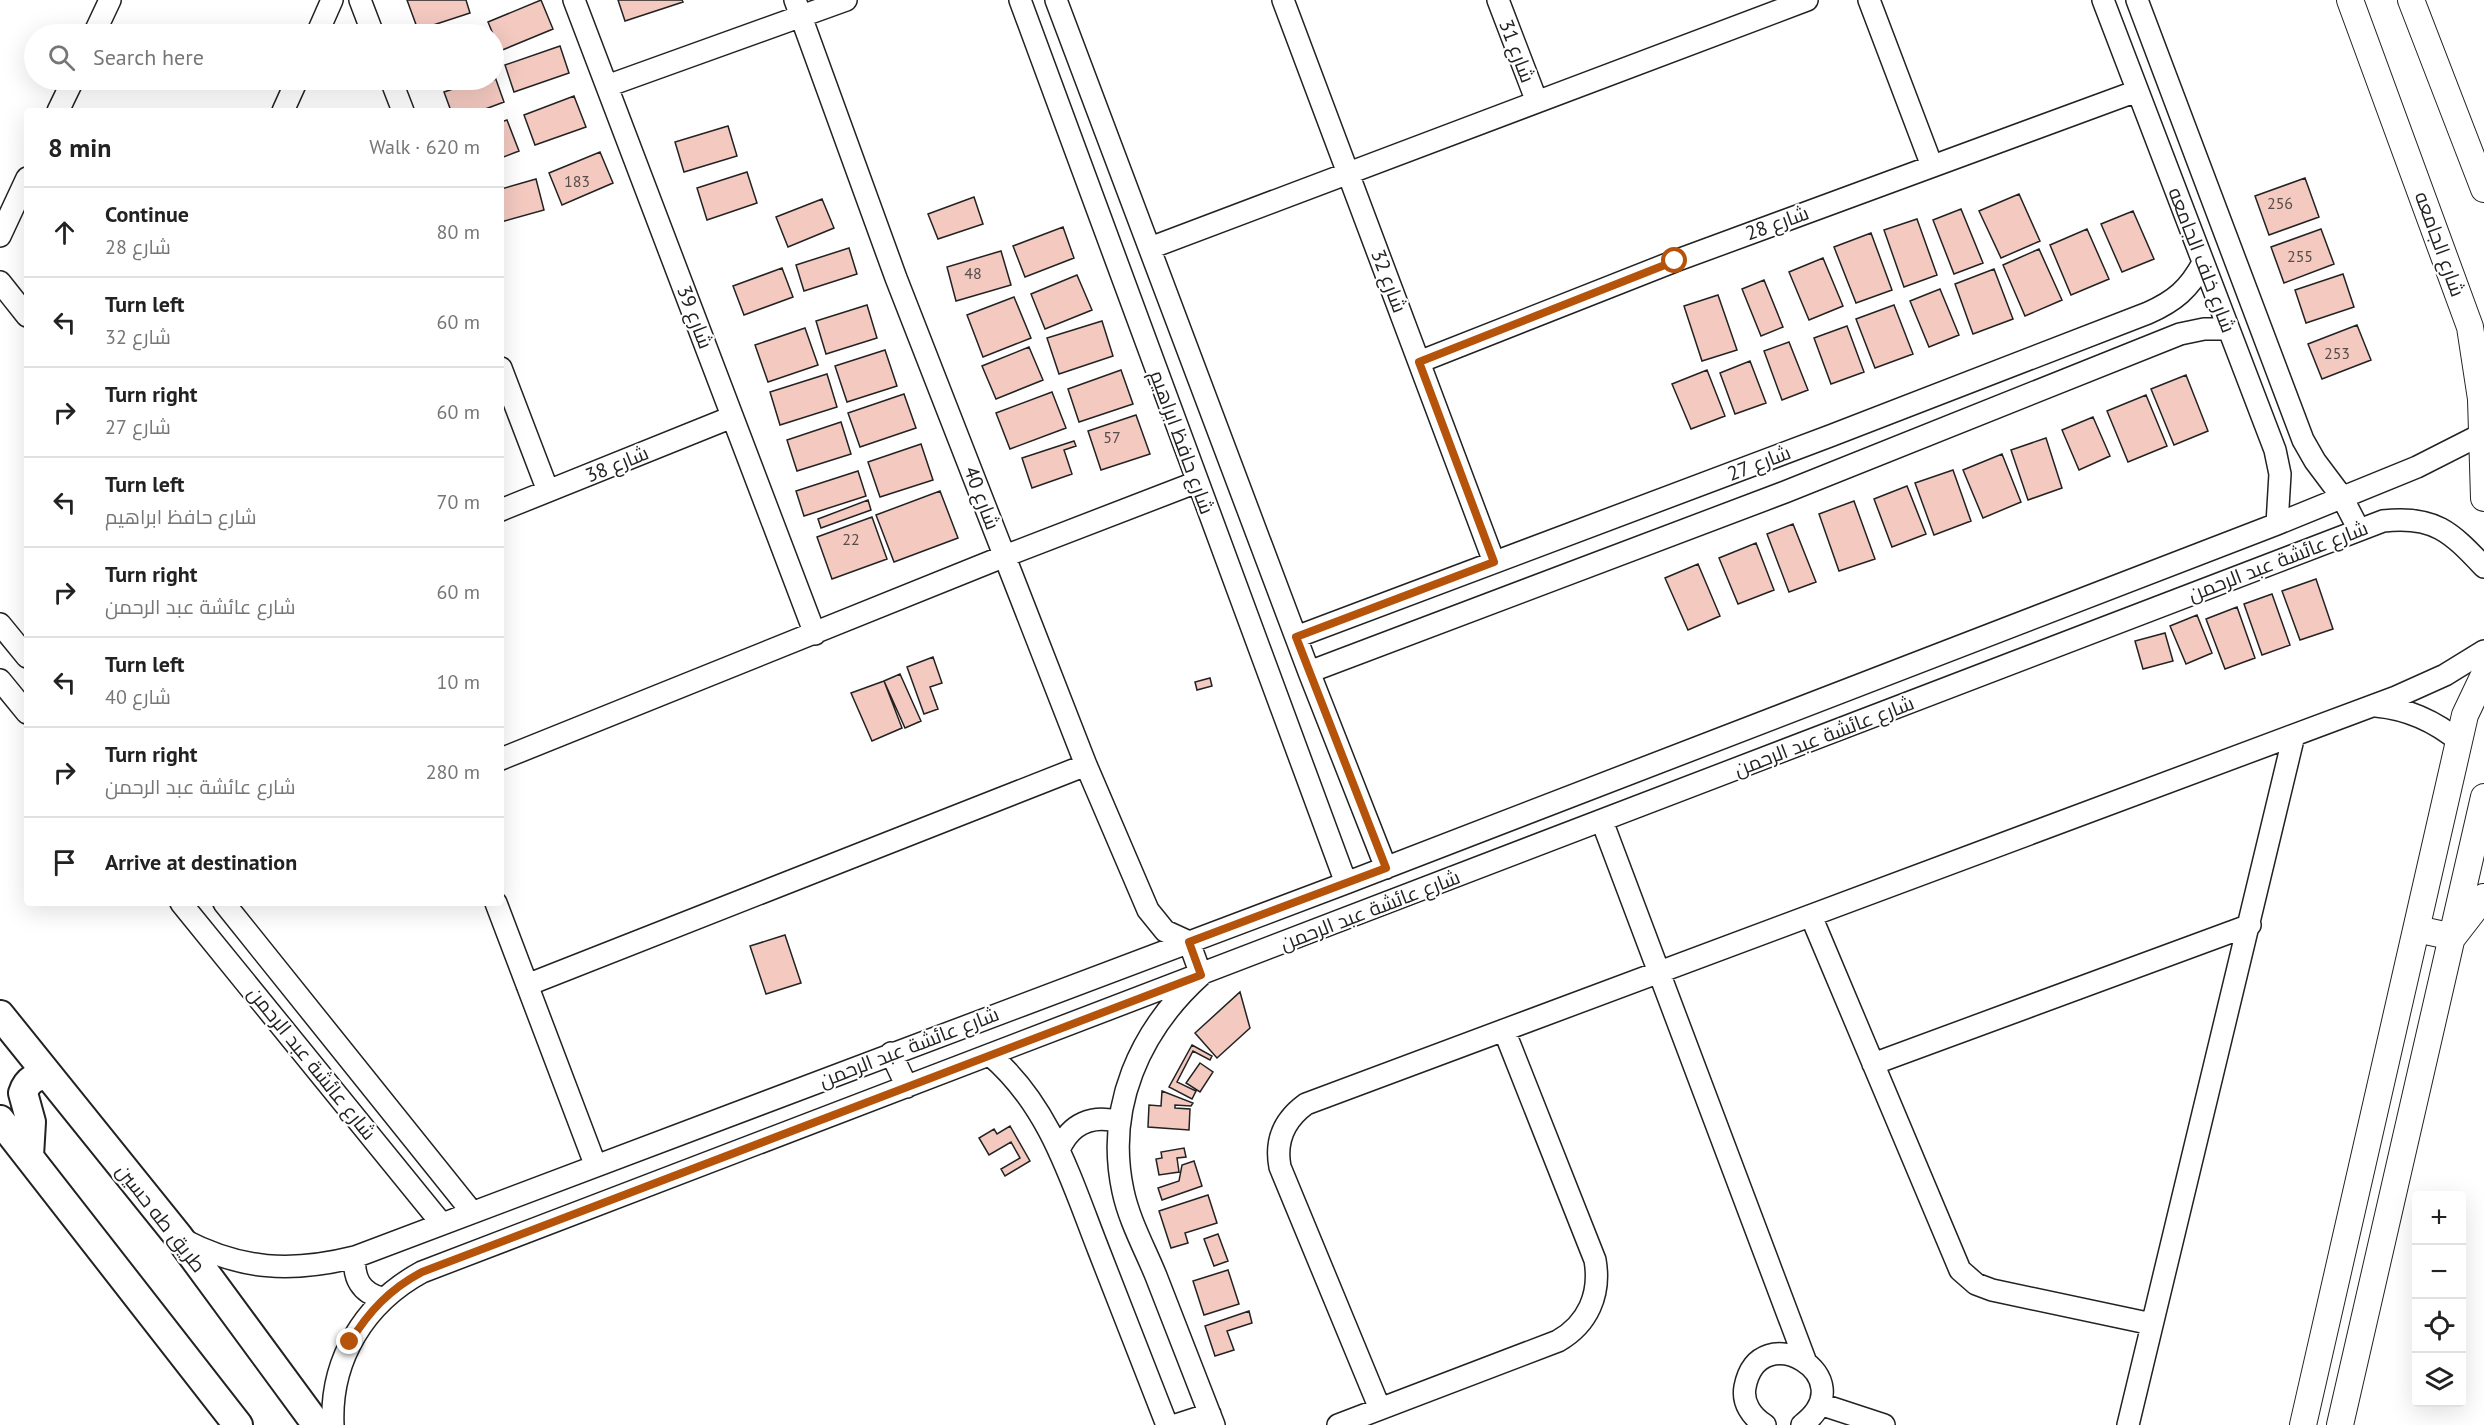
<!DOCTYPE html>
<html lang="en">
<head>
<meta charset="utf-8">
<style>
  :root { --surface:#fff; --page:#f2f2f2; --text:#222; --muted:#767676; --line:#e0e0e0 }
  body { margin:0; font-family:"PT Sans",Cairo,sans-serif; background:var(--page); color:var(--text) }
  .controls { position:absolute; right:18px; bottom:18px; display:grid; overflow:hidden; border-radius:6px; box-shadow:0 6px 24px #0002 }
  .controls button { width:54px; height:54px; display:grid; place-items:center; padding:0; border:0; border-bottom:2px solid var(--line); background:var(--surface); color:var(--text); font:30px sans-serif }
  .stop { position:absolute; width:18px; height:18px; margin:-14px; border:4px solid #b45309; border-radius:50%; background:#fff }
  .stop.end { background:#b45309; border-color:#fff; box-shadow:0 2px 6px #0008 }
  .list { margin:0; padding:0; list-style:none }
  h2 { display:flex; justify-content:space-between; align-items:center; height:78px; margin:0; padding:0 24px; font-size:26px }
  h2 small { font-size:20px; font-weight:400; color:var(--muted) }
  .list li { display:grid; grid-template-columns:39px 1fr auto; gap:18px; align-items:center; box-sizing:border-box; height:90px; padding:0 24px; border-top:2px solid var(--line) }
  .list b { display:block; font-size:22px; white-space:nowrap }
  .list p { margin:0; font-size:20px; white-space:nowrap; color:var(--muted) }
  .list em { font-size:20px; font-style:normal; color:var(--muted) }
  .icon { flex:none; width:33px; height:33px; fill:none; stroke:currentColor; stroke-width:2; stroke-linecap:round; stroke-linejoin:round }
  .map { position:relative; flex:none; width:2484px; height:1425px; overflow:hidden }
  .search { position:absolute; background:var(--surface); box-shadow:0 6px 24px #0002; left:24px; top:24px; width:480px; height:66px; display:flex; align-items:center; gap:15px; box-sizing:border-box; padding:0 21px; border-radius:33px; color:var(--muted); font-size:22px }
  .panel { position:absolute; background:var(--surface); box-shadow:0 6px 24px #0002; left:24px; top:108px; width:480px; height:798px; border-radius:6px }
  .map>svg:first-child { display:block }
</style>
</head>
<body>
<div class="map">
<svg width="2484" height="1425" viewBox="0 0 2484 1425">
  <rect width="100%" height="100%" fill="#fff"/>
  <path fill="#f3c9c0" stroke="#222" stroke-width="1.5" d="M407,0h59l4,13 -52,17z
    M541,0l12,29 -53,22 -12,-29z
    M618,0h64l1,2 -58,19z
    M473,27l4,7h-21z
    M560,46l9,27 -55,19 -9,-27z
    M494,74l10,28 -24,9h-29l-7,-19 36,-12h14z
    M574,96l12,31 -51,18 -11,-30z
    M507,120l12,31 -18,7v-36z
    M728,126l9,30 -53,16 -9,-30z
    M600,152l13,31 -51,22 -13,-32z
    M747,172l10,31 -50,17 -10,-32z
    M2305,178l14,39 -50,18 -14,-39z
    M536,179l8,31 -43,12v-33z
    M2019,194l21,47 -39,17 -22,-47z
    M974,197l9,27 -45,15 -10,-25z
    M822,199l12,29 -46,19 -12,-30z
    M1961,209l22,54 -29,11 -21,-54z
    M2133,211l21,48 -32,13 -21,-48z
    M1917,219l20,56 -33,12 -20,-57z
    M1063,227l11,31 -49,19 -12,-31z
    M2087,229l22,50 -38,16 -21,-50z
    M2321,229l13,35 -50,19 -13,-36z
    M1871,233l21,57 -36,13 -22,-56z
    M849,248l8,26 -53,17 -8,-26z
    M2039,249l23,51 -37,16 -22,-51z
    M1001,251l10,34 -55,16 -9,-34z
    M1823,258l20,48 -34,14 -20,-48z
    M782,268l11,29 -49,18 -11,-29z
    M1994,269l19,50 -40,15 -18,-50z
    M2343,274l11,33 -48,16 -11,-33z
    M1077,275l15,35 -47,19 -14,-35z
    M1764,280l19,47 -22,9 -19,-47z
    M1940,289l19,46 -30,12 -19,-46z
    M1718,295l19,55 -35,11 -18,-55z
    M1014,297l17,41 -48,19 -16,-42z
    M867,305l10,33 -51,16 -10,-33z
    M1894,305l19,49 -38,14 -19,-49z
    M1102,321l11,35 -54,18 -12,-36z
    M2357,325l14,35 -49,19 -14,-35z
    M1847,326l17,46 -33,12 -17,-46z
    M805,328l13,37 -50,17 -13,-37z
    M1789,342l19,48 -26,10 -18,-49z
    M1029,347l14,33 -47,19 -14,-33z
    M885,350l12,36 -50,16 -12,-36z
    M1750,361l16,42 -31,11 -15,-41z
    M1121,370l12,34 -54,18 -11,-33z
    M1707,370l18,46 -34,13 -19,-45z
    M827,374l10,33 -57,18 -10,-33z
    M2186,375l22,56 -34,14 -23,-56z
    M1052,392l14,36 -56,21 -14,-36z
    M904,394l12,34 -56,19 -12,-34z
    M2146,395l21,51 -39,16 -21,-51z
    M1136,415l14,39 -49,16 -13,-39z
    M2093,417l17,39 -31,14 -17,-40z
    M841,422l10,32 -54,17 -10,-31z
    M2046,438l16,50 -34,12 -17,-50z
    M1074,441l2,5 -12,4 8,24 -40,14 -10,-30z
    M921,444l12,36 -53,17 -12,-35z
    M2002,454l19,48 -38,16 -20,-48z
    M1953,470l18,51 -37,14 -19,-52z
    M858,471l8,25 -62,20 -8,-25z
    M1907,486l19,48 -34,13 -18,-48z
    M940,491l18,47 -64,24 -18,-47z
    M868,500l3,10 -50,18 -3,-9z
    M1854,501l21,58 -36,12 -20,-57z
    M872,517l15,42 -55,20 -15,-42z
    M1793,524l23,58 -27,10 -22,-58z
    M1756,543l18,47 -36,14 -19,-46z
    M1698,564l22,52 -32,14 -23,-52z
    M2316,579l17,50 -33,11 -18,-49z
    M2272,594l18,51 -28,10 -18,-51z
    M2237,607l18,51 -30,11 -19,-50z
    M2197,615l15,38 -26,11 -16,-38z
    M2165,633l8,28 -30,8 -8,-28z
    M933,657l9,26 -12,4 8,22 -14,5 -17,-47z
    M900,674l21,47 -16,7 -21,-47z
    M1210,678l2,8 -15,4 -2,-8z
    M884,681l18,47 -30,13 -21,-48z
    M785,935l16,48 -35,11 -16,-48z
    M1240,992l10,36 -33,30 -22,-25z
    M1192,1045l20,11 -2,4 -17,-9 -16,31 19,9 -4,8 -23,-12z
    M1200,1063l13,9 -13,20 -14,-9z
    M1162,1091l31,12 -2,3 -16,-1v3l15,1 -1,21 -41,-3 1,-22 12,1z
    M1010,1126l20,35 -25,15 -4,-7 19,-11 -9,-16 -22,13 -10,-17 15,-9 3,5z
    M1184,1148l2,9 -9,1 2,14 -20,3 -3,-16 6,-1 -1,-6z
    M1194,1161l8,25 -40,14 -4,-12 21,-7 3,-16z
    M1208,1195l9,28 -32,10 3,10 -17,5 -12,-37z
    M1218,1234l10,27 -14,5 -10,-27z
    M1228,1270l11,34 -35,11 -11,-34z
    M1249,1311l3,12 -25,8 7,19 -19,6 -10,-30z"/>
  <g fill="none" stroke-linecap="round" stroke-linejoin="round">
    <g stroke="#222" stroke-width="24">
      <path id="minor" d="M360,0l13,34
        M574,0l241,634
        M795,0l101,278 190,487 62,145 17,21 24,11 12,33c-61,55 -96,132 -78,216 6,29 22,58 33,85 19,50 39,99 58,149
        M1020,0l326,883
        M1056,0l253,672 77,196
        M1283,0l211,562
        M1498,0l39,102
        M1869,0l63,166
        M2103,0l172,450 5,24 -3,50
        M2137,0l166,440 12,21 27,36 17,33
        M94,34l16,-34
        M317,34l15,-34
        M391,80l12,31
        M607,86l239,-86
        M58,111l15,-31
        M283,111l14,-31
        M0,236l27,-58
        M1150,248l657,-248
        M0,282l27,34
        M1419,362l256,-101 462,-170
        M501,368l47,123
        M501,510l231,-93
        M0,624l27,33
        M1296,637l534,-201 318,-123c27,-12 41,-24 55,-50
        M1309,672l476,-180 395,-158 24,-5h24
        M0,680l27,33
        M2376,706c33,3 59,15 84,36
        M501,759l504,-203 192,-74
        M1602,821l203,539
        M181,903l261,321
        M224,903l248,309
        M496,903l99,261
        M1811,916l149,354 16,14 16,6 160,34
        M527,985l559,-220
        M891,1053l16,34
        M990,1055c60,51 81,125 109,196 23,58 45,116 68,174
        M1873,1064l377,-139
        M1059,1150c11,-26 33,-36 61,-28
        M182,1239c59,31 109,34 173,18l991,-374 931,-359 140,-57 67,-34
        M355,1257c-2,21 6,36 27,41
        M1820,1404l64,21
        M1380,1409l-100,-242c-5,-26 4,-47 26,-63l1090,-407 49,-22 39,-24
        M333,1425c-3,-66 32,-122 89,-153l1961,-751c51,-6 68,11 101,46
        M1176,1425l34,-11
        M1338,1425l220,-84c30,-17 43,-47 37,-81l-91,-230
        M1765,1425c-13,-8 -23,-22 -20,-38 14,-73 121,-10 57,38
        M2128,1425l166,-690"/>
    </g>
    <g stroke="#222" stroke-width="28">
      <path id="tertiary" d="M2350,0l120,327 11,72 3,99
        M2411,0l73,189
        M2417,929l36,8 31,-40
        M2303,1425l162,-710 19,-40
        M2340,1425l144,-628"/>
    </g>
    <g stroke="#222" stroke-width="32">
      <path id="secondary" d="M0,1015l178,221 139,189
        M0,1120l238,305
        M29,1156l2,-34 -8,-29c4,-13 13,-18 26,-17"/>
    </g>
    <use href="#minor" stroke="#fff" stroke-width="21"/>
    <use href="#tertiary" stroke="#fff" stroke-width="26"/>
    <use href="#secondary" stroke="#fff" stroke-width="28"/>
  </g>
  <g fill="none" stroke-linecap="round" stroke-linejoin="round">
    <path stroke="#b45309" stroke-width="8" d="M350,1342c19,-31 40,-53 72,-70l779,-297 -12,-33 197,-74 -90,-231 198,-75 -75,-200 256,-101"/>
  </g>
  <g text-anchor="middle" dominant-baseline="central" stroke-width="4.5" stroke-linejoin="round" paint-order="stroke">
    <g font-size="16" fill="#564c4a">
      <text x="577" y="181">183</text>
      <text x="2280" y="203">256</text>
      <text x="2300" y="256">255</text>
      <text x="973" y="273">48</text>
      <text x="2337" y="353">253</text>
      <text x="1112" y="437">57</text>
      <text x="851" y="539">22</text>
    </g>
    <g font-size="20" fill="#222" stroke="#fff">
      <text transform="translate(1517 51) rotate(69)">شارع 31</text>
      <text transform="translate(1777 223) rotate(-20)">شارع 28</text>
      <text transform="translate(2440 244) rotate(70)">شارع الجامعه</text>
      <text transform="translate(2202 260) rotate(69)">شارع خلف الجامعه</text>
      <text transform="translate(1389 281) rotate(69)">شارع 32</text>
      <text transform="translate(695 317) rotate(69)">شارع 39</text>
      <text transform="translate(1182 442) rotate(70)">شارع حافظ ابراهيم</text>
      <text transform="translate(1759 463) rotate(-21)">شارع 27</text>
      <text transform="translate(617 464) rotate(-22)">شارع 38</text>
      <text transform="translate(982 498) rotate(69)">شارع 40</text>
      <text transform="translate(2278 561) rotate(-21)">شارع عائشة عبد الرحمن</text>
      <text transform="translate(1824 736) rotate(-21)">شارع عائشة عبد الرحمن</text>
      <text transform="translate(1370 910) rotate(-21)">شارع عائشة عبد الرحمن</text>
      <text transform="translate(909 1047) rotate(-21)">شارع عائشة عبد الرحمن</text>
      <text transform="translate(312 1063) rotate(51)">شارع عائشة عبد الرحمن</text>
      <text transform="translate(161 1218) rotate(52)">طريق طه حسين</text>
    </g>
  </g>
</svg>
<div class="controls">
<button>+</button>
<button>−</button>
<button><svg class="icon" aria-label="locate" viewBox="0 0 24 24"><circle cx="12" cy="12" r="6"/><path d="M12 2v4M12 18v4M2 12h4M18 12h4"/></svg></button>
<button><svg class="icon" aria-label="layers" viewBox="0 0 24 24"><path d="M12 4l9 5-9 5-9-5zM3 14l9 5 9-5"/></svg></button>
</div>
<div class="stop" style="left:1675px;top:261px"></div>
<div class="stop end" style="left:350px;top:1342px"></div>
<div class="search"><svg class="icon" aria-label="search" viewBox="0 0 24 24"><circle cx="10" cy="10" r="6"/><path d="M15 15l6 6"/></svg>Search here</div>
<section class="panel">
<h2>8 min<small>Walk · 620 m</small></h2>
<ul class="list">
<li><svg class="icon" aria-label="ahead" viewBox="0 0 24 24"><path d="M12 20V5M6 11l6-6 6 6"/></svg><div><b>Continue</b><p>شارع 28</p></div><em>80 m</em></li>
<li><svg class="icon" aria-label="left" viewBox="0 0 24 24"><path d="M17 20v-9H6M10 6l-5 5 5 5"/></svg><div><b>Turn left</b><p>شارع 32</p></div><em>60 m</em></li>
<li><svg class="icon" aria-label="right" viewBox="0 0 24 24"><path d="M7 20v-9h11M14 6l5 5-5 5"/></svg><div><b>Turn right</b><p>شارع 27</p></div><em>60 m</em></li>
<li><svg class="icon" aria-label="left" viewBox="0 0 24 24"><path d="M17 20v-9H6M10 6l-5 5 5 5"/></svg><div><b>Turn left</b><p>شارع حافظ ابراهيم</p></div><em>70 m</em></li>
<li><svg class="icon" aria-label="right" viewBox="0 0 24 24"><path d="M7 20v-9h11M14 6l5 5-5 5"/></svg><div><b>Turn right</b><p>شارع عائشة عبد الرحمن</p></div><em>60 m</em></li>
<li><svg class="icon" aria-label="left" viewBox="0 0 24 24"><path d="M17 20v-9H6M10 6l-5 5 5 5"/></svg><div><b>Turn left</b><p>شارع 40</p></div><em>10 m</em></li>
<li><svg class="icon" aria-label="right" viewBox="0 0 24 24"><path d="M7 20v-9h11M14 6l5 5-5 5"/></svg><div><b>Turn right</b><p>شارع عائشة عبد الرحمن</p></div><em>280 m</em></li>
<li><svg class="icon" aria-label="arrive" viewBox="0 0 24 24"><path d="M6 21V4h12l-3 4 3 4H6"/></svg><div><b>Arrive at destination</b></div></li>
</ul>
</section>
</div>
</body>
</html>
